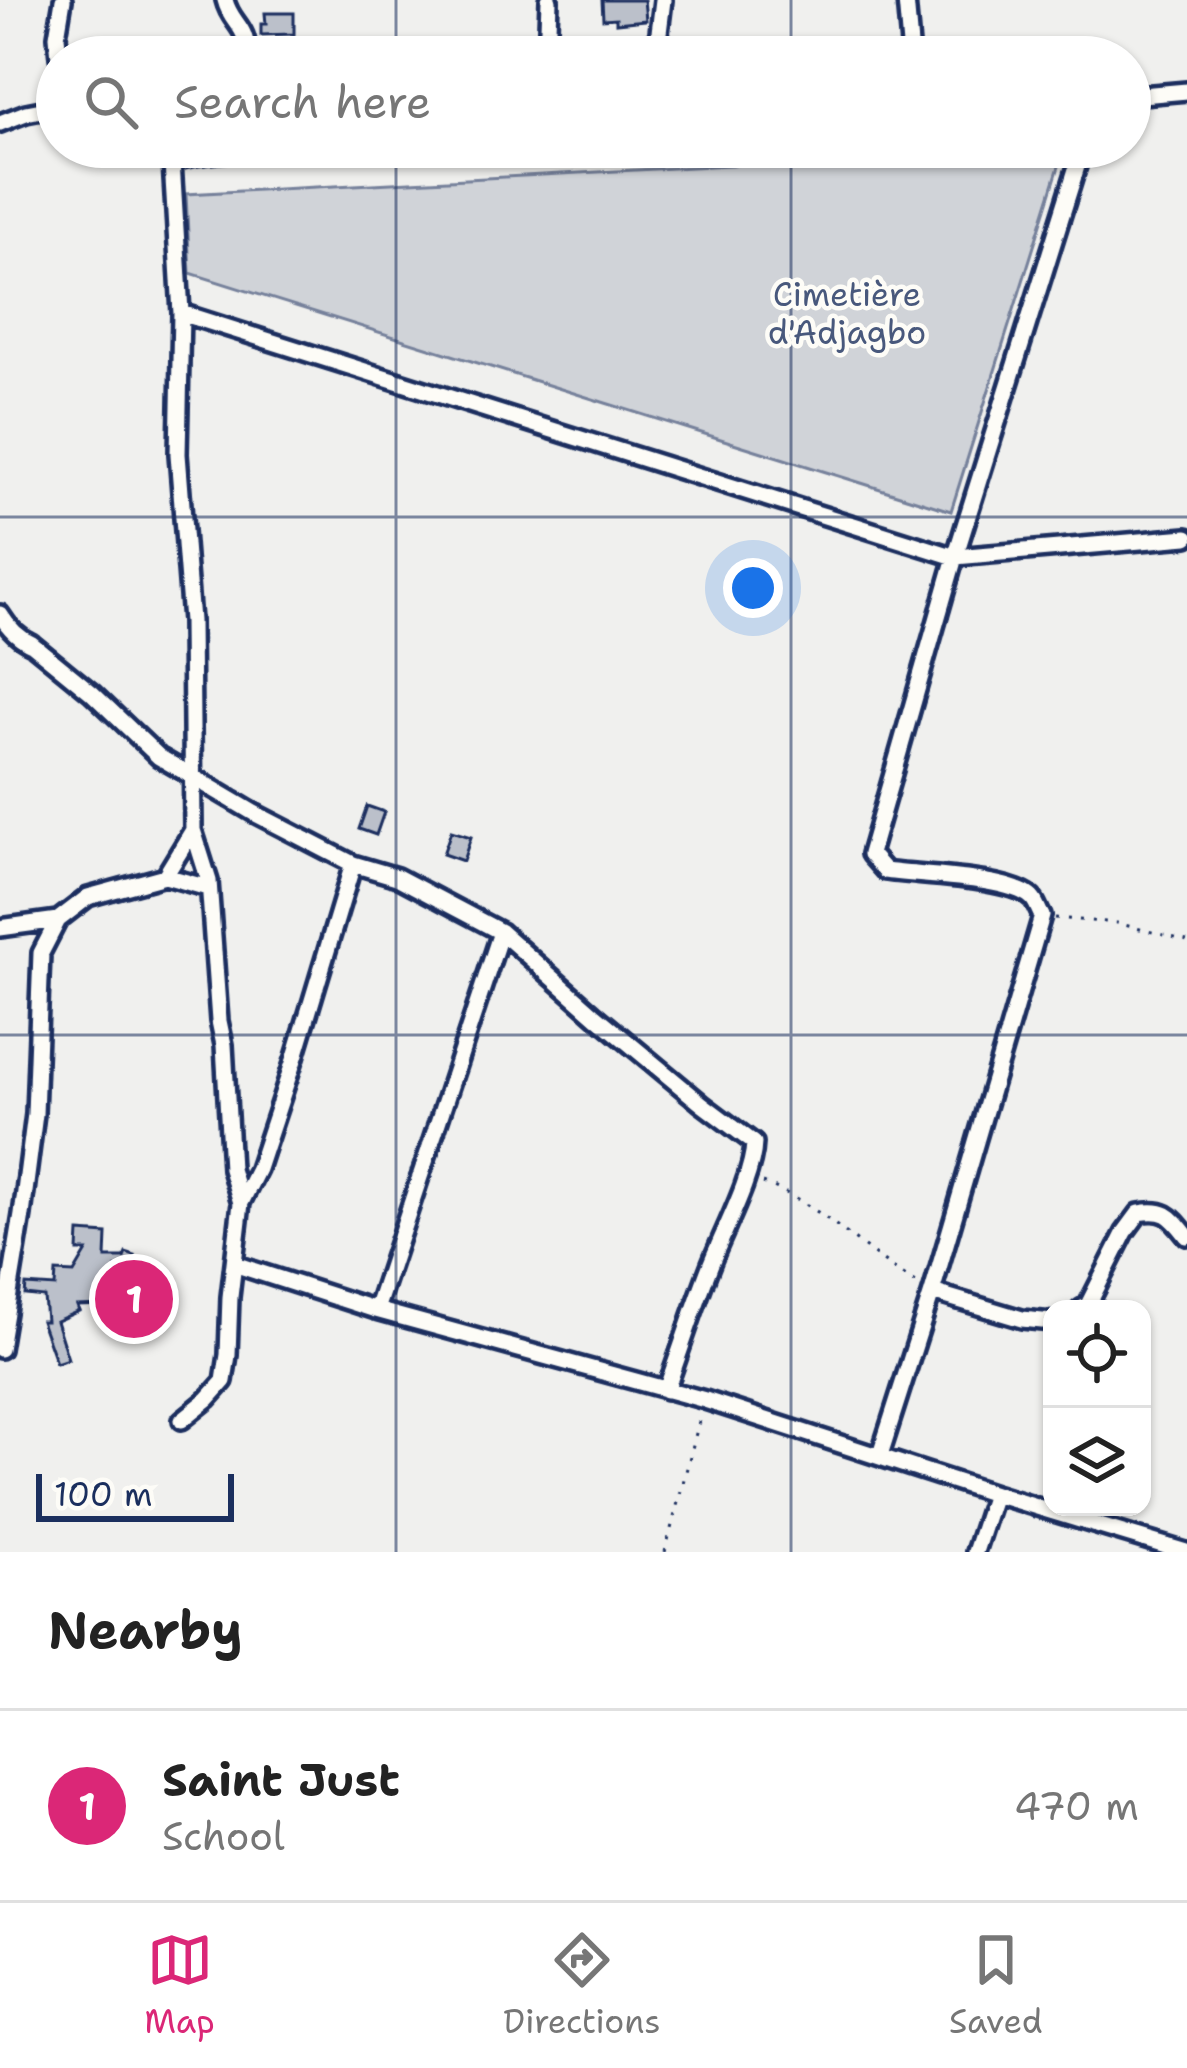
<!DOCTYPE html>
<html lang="en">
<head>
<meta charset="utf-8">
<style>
  :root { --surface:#fff; --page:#f2f2f2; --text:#222; --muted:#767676; --line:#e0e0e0; --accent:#db2777 }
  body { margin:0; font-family:"Shantell Sans",sans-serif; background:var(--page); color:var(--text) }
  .controls { position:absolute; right:36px; bottom:36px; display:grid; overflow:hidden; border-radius:24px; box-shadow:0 3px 9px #0004 }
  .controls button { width:108px; height:108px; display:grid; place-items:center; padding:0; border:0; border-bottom:3px solid var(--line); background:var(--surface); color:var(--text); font:60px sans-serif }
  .scale { position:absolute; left:36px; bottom:30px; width:198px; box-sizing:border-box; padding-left:12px; border:6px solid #1b2f5e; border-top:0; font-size:33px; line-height:42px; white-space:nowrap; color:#1b2f5e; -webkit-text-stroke:9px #fdfcf7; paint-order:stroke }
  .you { position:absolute; left:753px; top:588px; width:42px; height:42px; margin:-30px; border:9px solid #fff; border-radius:50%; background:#1a73e8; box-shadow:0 0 0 18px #1a73e833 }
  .badge { display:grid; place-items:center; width:78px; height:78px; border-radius:50%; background:var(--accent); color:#fff; font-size:39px; font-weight:700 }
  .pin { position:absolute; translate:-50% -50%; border:6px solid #fff; box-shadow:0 3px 12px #0006 }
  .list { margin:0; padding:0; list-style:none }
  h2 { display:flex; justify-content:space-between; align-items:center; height:156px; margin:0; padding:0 48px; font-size:51px }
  h2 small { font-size:39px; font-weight:400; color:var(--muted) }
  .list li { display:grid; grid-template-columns:78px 1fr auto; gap:36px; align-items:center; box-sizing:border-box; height:192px; padding:0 48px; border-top:3px solid var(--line) }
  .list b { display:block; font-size:45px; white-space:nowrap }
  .list p { margin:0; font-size:39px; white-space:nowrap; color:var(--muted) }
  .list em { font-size:39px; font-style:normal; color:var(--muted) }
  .icon { flex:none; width:66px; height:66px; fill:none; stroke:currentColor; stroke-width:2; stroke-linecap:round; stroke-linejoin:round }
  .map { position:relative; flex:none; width:1187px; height:1552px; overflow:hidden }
  .search { position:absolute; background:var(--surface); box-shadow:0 3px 9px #0004; left:36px; right:36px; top:36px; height:132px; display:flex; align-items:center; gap:30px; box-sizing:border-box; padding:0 42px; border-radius:66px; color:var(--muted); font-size:45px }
  .sheet { height:348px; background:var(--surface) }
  nav { display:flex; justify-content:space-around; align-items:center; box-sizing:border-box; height:168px; border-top:3px solid var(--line); background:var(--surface); font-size:33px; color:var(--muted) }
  nav a { display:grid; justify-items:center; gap:6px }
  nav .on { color:var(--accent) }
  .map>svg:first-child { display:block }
</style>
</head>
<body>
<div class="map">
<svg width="1187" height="1552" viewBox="0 0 1187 1552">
  <rect width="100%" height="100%" fill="#f0f0ee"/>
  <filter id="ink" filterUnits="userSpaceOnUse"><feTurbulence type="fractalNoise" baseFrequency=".00833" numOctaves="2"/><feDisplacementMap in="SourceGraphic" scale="24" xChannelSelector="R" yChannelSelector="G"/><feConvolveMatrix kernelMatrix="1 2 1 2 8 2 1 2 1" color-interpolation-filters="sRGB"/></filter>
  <g filter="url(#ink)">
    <path fill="#d0d3d8" stroke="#76819b" stroke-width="3" d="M1065,147l-114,364 -761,-238 -4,-79z"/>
    <path fill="#bbc0ca" stroke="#1b2f5e" stroke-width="3" d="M602,0h42l2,20 -30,3v-5l-13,1z
      M265,13h29v21l-33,1v-11h5z
      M367,806l17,6 -8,23 -17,-6z
      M451,831l20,6 -8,24 -20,-7z
      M79,1232l28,2 -1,24h18l2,-5 9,3 -5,17 -14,-5 1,26h-12v11l-28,1 2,5 -23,10 12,38 -12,4 -15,-42h5l-2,-24 -19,-2 1,-10 29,2 1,-15 18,1 13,-22h-9z"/>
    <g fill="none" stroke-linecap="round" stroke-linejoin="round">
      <g stroke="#1b2f5e" stroke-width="24">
        <path id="minor" d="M225,0c6,25 23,24 22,57
          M906,0l5,57
          M59,57l-2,-21 6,-36
          M547,57l2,-57
          M656,57l7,-57
          M1130,96l57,-5
          M0,123l26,-10 31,-6
          M166,147l6,15 9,151 -3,141 13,167 2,209 16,51 10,140 5,24 7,124 10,34
          M172,162c35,-11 67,-11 103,-11 32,0 64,-3 95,-4
          M181,313l774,244 232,-20
          M0,614c8,13 18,24 32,30l60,49 67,64 19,11 76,45 99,51 44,13 104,55 95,84 106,88 52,39c-1,34 -31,89 -44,123 -16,41 -29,83 -44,124
          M165,876l28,-46
          M0,928l58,-8 30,-23 77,-21 43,12
          M234,1264l142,46 329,90 289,94 192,58
          M932,1292l90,27 30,3
          M1081,1309l7,-4 37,-73 14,-19c27,-5 32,3 48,23
          M376,1310l125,-378
          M0,1349l22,-134 13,-101 6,-161 17,-33
          M182,1420l26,-21 16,-18 4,-26 2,-58 11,-94 17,-34 37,-112 58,-193
          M880,1455l52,-163 110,-376c-4,-6 -5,-13 -10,-18 -22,-21 -114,-22 -147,-27l-15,-17 85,-297 128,-410
          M975,1552l19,-58"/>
      </g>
      <path stroke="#1b2f5e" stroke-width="3" stroke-dasharray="3 9" stroke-linecap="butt" d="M1055,918l62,5 70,18
        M763,1183c59,21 102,72 157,102
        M665,1552l36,-138"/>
      <use href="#minor" stroke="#fdfcf7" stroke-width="15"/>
    </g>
  </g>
  <path fill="none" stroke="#1b2f5e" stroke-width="3" stroke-opacity="0.55" d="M396,0v57M791,0v57M396,147v1405M791,147v1405M0,517h1187M0,1035h1187"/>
  <g text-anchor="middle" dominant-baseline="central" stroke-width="9" stroke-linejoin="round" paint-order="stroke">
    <g font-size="33" fill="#48587c" stroke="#fdfcf7">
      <text x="847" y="294">Cimetière<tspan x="847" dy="38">d'Adjagbo</tspan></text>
    </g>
  </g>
</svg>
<div class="controls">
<button><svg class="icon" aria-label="locate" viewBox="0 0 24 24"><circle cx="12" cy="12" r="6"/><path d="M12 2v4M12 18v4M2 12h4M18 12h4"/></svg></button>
<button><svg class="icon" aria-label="layers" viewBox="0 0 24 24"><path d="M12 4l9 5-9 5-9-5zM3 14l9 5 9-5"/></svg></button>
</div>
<div class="scale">100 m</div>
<div class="you"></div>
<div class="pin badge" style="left:134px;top:1299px">1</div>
<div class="search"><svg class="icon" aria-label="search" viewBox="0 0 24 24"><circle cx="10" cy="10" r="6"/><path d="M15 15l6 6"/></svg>Search here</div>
</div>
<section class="sheet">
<h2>Nearby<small></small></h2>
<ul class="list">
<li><span class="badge">1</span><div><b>Saint Just</b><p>School</p></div><em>470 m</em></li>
</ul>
</section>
<nav>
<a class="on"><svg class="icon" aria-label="map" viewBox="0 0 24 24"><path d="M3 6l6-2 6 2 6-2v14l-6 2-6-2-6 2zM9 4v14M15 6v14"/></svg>Map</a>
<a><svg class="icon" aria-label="directions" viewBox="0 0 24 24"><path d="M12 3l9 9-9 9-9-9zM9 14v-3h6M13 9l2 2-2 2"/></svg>Directions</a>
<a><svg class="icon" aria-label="saved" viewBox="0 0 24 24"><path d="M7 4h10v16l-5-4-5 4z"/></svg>Saved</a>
</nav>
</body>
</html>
